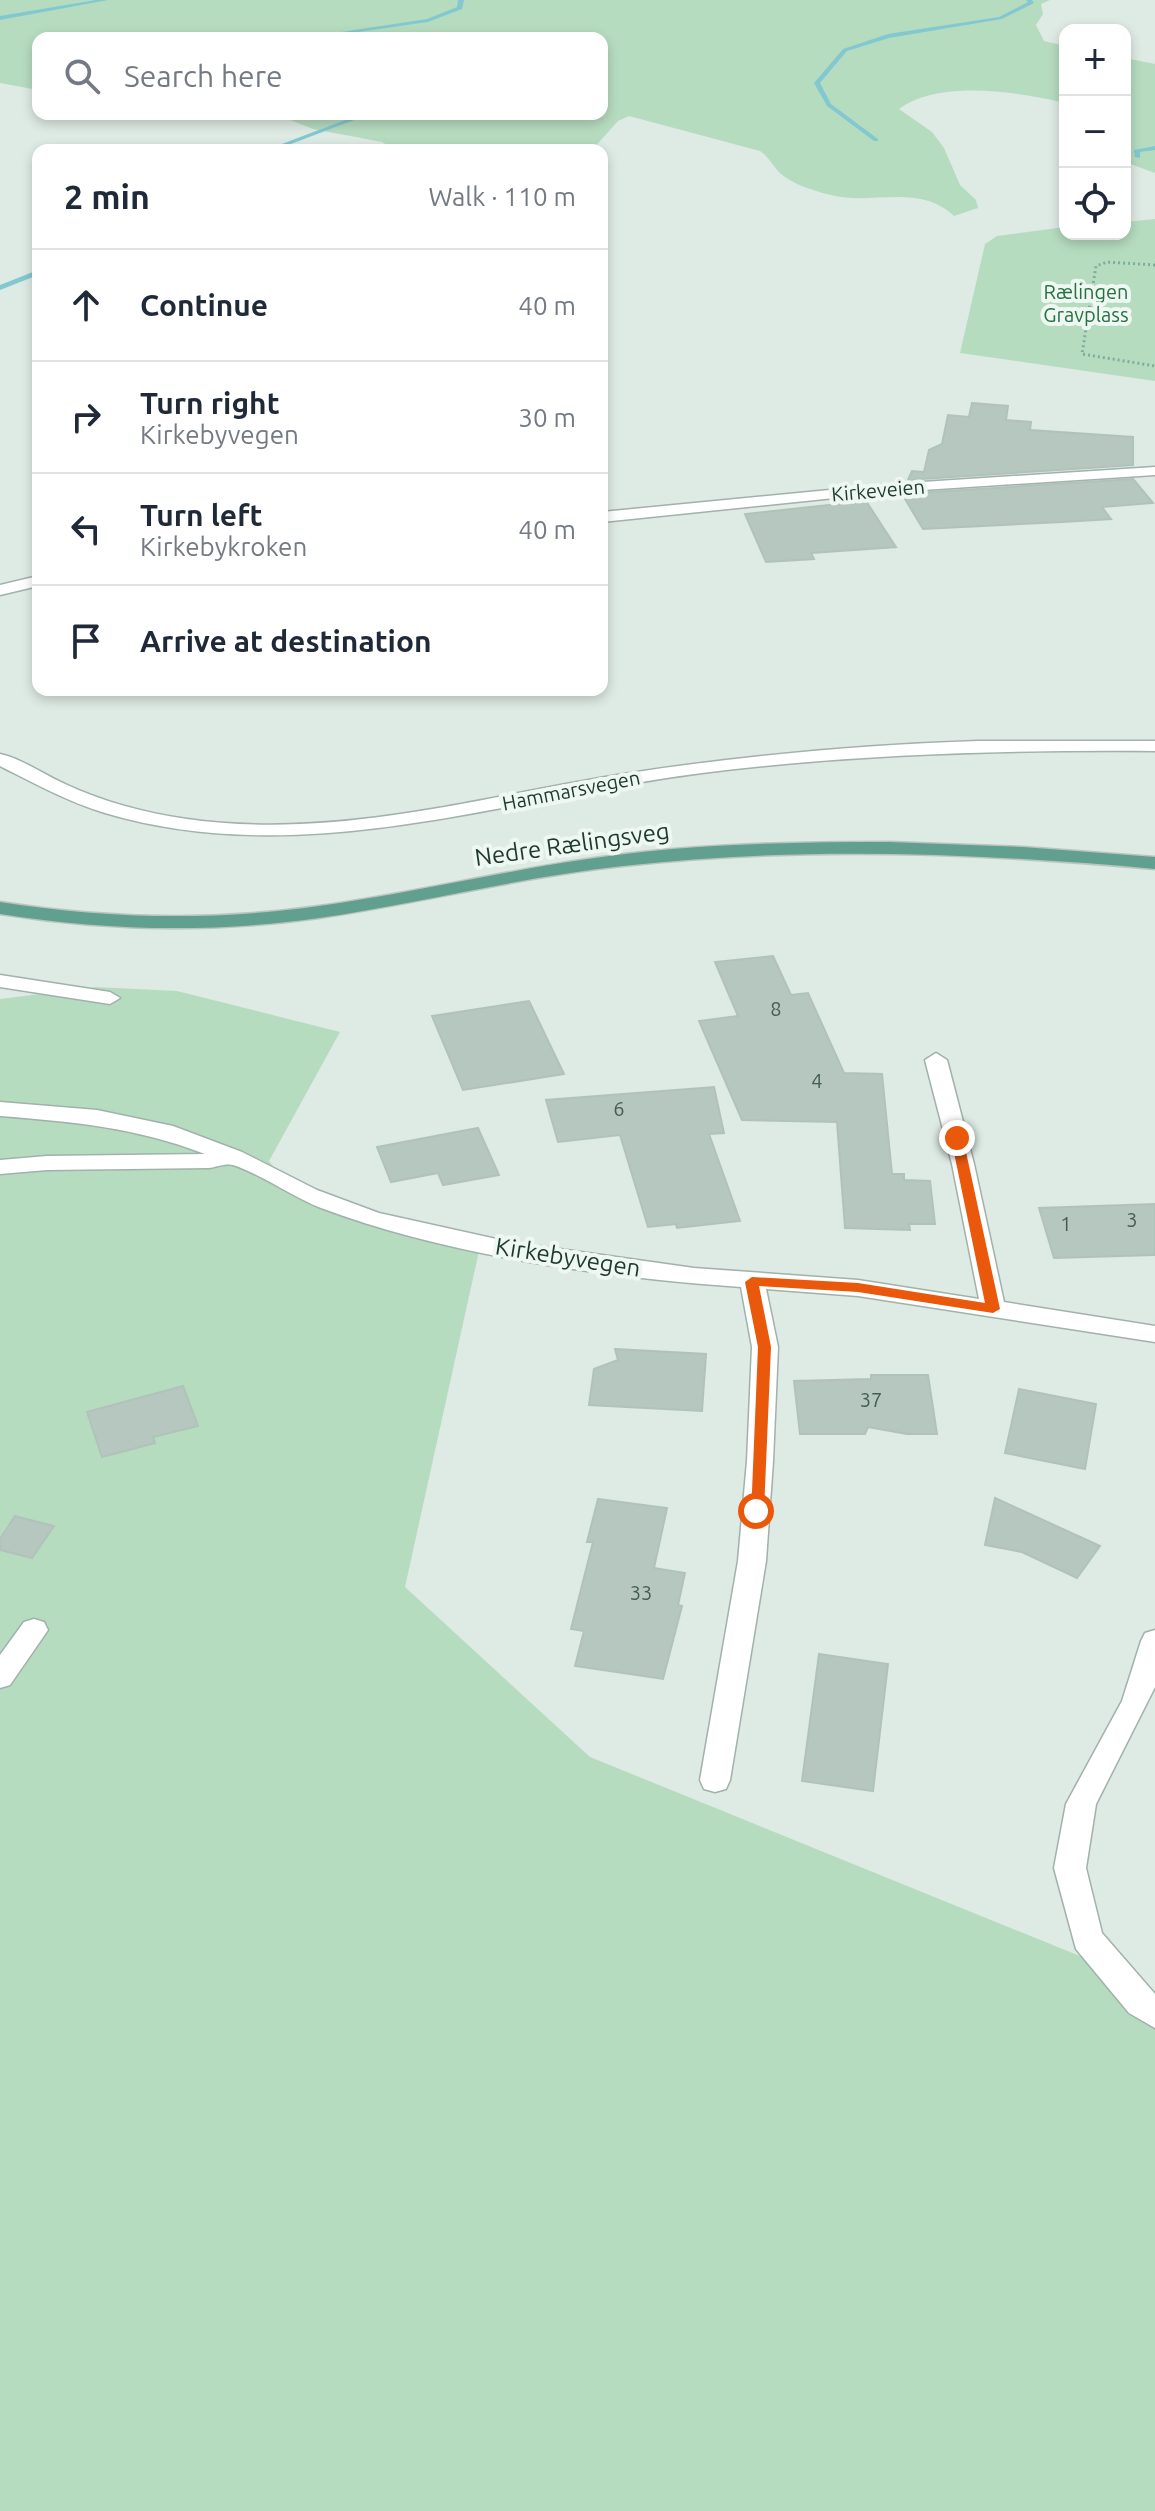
<!DOCTYPE html>
<html lang="en">
<head>
<meta charset="utf-8">
<style>
  :root { --surface:#fff; --page:#f6f6f7; --text:#1f2937; --muted:#747a83; --line:#e0e1e3 }
  body { margin:0; font-family:Ubuntu,sans-serif; background:var(--page); color:var(--text) }
  .controls { position:absolute; right:24px; top:24px; display:grid; overflow:hidden; border-radius:16px; box-shadow:0 4px 12px #0003 }
  .controls button { width:72px; height:72px; display:grid; place-items:center; padding:0; border:0; border-bottom:2px solid var(--line); background:var(--surface); color:var(--text); font:40px sans-serif }
  .stop { position:absolute; width:24px; height:24px; margin:-18px; border:6px solid #ea580c; border-radius:50%; background:#fff }
  .stop.end { background:#ea580c; border-color:#fff; box-shadow:0 2px 8px #0008 }
  .list { margin:0; padding:0; list-style:none }
  h2 { display:flex; justify-content:space-between; align-items:center; height:104px; margin:0; padding:0 32px; font-size:34px }
  h2 small { font-size:26px; font-weight:400; color:var(--muted) }
  .list li { display:grid; grid-template-columns:52px 1fr auto; gap:24px; align-items:center; box-sizing:border-box; height:112px; padding:0 32px; border-top:2px solid var(--line) }
  .list b { display:block; font-size:30px; white-space:nowrap }
  .list p { margin:0; font-size:26px; white-space:nowrap; color:var(--muted) }
  .list em { font-size:26px; font-style:normal; color:var(--muted) }
  .icon { flex:none; width:44px; height:44px; fill:none; stroke:currentColor; stroke-width:2; stroke-linecap:round; stroke-linejoin:round }
  .map { position:relative; flex:none; width:1155px; height:2511px; overflow:hidden }
  .search { position:absolute; background:var(--surface); box-shadow:0 4px 12px #0003; left:32px; top:32px; width:576px; height:88px; display:flex; align-items:center; gap:20px; box-sizing:border-box; padding:0 28px; border-radius:16px; color:var(--muted); font-size:30px }
  .panel { position:absolute; background:var(--surface); box-shadow:0 4px 12px #0003; left:32px; top:144px; width:576px; height:552px; border-radius:16px }
  .map>svg:first-child { display:block }
</style>
</head>
<body>
<div class="map">
<svg width="1155" height="2511" viewBox="0 0 1155 2511">
  <rect width="100%" height="100%" fill="#deeae4"/>
  <path fill="#b6dcbf" d="M0,0h1050l-9,4 2,10 -7,11 8,16 21,5v57c-46,-11 -125,-24 -166,6l33,23 12,16 16,37 16,15 2,8 -24,8c-36,-34 -85,-9 -127,-22 -16,-4 -34,-10 -46,-20 -8,-7 -11,-16 -21,-23l-131,-35 -11,5 -26,29h-197l-13,-8 -69,-13 -38,-15h327v-76h-564v52l-38,-7z
    M1125,58l30,6v109l-30,-11z
    M1155,219v162l-195,-28 25,-109 12,-8 68,-9v7h60v-12z
    M96,987l81,4 163,41 -71,129 22,30 188,60 -74,336 185,170 512,208 53,28v518h-1155v-1512z"/>
  <g fill="none" stroke-linecap="round" stroke-linejoin="round">
    <path fill="#83c8d1" fill-rule="evenodd" d="M96,0h12l-108,20v-4z
      M458,0h6l-2,9 -34,13 -112,16h-14l125,-19 30,-12z
      M1026,0h6l2,3 -32,16 -113,19 -42,13 -27,32 11,21 47,35v2h-4l-47,-35 -13,-23 29,-34 45,-15 111,-17 29,-15z
      M361,114h9l-95,36h-9z
      M1155,146v4l-15,2v6l-5,-1 -1,-7z
      M38,270v5l-38,15v-5z"/>
  </g>
  <path fill="#b6c7c0" stroke="#b0c3bb" stroke-width="2" d="M972,403l36,3 -2,14 25,2 -1,8 103,7v28l-225,15 4,-9 12,1 5,-22 13,-6 6,-29 21,2z
    M1133,479l20,24 -51,4 9,12 -49,3 -139,7 -21,-35z
    M866,501l30,46 -85,6 3,6 -48,3 -21,-48z
    M773,956l18,39 17,-2 36,80 38,1 10,100h12v6l26,1 5,43h-26l1,6 -65,-2 -8,-106 -95,-2 -43,-99 39,-5 -23,-54z
    M529,1001l35,73 -101,16 -31,-74z
    M714,1087l10,46 -15,1 31,87 -63,7 -1,-4 -28,3 -28,-92 -62,7 -12,-42z
    M478,1128l21,47 -56,10 -5,-12 -47,9 -14,-35z
    M1155,1204v51l-101,3 -15,-50z
    M615,1349l91,5 -4,57 -113,-6 5,-36 24,-9z
    M871,1375h57l9,59h-30l-39,-7 -3,7h-65l-6,-53 77,-2z
    M183,1386l15,40 -45,11 2,6 -53,14 -15,-45z
    M1019,1389l77,15 -11,65 -80,-16z
    M995,1498l105,48 -23,32 -55,-26 -37,-7z
    M598,1499l69,9 -13,60 31,5 -7,32 4,1 -19,73 -88,-13 9,-35 -13,-2 22,-87h-6z
    M15,1516l39,10 -22,32 -32,-8v-11z
    M819,1654l69,10 -15,127 -71,-10z"/>
  <g fill="none" stroke-linecap="round" stroke-linejoin="round">
    <g stroke="#a1b1ab" stroke-width="3">
      <path id="minor" d="M1155,467v8l-263,17 -290,30v-10l290,-28z
        M38,576v10l-38,9v-10z
        M978,741h177v10c-151,-1 -302,3 -453,22 -197,25 -399,99 -597,40 -37,-11 -71,-30 -105,-47v-12c23,5 44,21 65,30 39,18 80,29 122,35 145,21 289,-21 430,-44 120,-19 240,-30 361,-34z
        M0,975l110,17 10,6 -10,6 -110,-17z
        M936,1053l11,7 27,104 30,138 151,24v16l-297,-46 -92,-7 12,58 -5,114 -7,100 -36,219 -4,9 -11,3 -11,-3 -4,-9 38,-219 9,-100 5,-114 -11,-60c-133,-9 -295,-32 -420,-79 -30,-12 -58,-33 -88,-43 -7,-2 -17,2 -24,3l-162,2 -47,4v-14l47,-4 158,-2c-71,-27 -130,-32 -205,-38v-14l97,8 76,16 69,26 75,38 62,23 131,29 184,26 164,12 121,19 -27,-135 -27,-104z
        M34,1619l10,3 4,8 -38,55 -10,3v-33l24,-33z
        M1155,1630v57l-59,117 -10,64 16,65 53,61v34l-26,-15 -53,-64 -22,-81 12,-64 56,-103 19,-60 4,-8z"/>
    </g>
    <g stroke="#bcc4c1" stroke-width="3">
      <path id="major" d="M889,842l134,5 132,10v12c-177,-16 -354,-23 -532,-3 -102,11 -202,37 -304,52 -106,15 -213,13 -319,-4v-12c106,17 213,19 319,4 88,-12 175,-33 262,-46 102,-16 205,-18 308,-18z"/>
    </g>
    <path stroke="#7dae9d" stroke-width="3" stroke-dasharray="2 3" stroke-linecap="butt" d="M1155,265l-48,-3 -11,4 -14,88 73,12"/>
    <use href="#minor" fill="#fff" fill-rule="evenodd"/>
    <use href="#major" fill="#61a08e" fill-rule="evenodd"/>
  </g>
  <path fill="#ea580c" d="M957,1134l6,4 37,171 -7,4 -135,-21 -99,-6 12,61 -7,164 -8,6 -5,-2 7,-168 -13,-65 7,-5 106,6 127,20 -34,-165z"/>
  <g text-anchor="middle" dominant-baseline="central" stroke-width="8" stroke-linejoin="round" paint-order="stroke">
    <g font-size="20" fill="#297142" stroke="#eef7f2">
      <text x="1086" y="291">Rælingen<tspan x="1086" dy="23">Gravplass</tspan></text>
    </g>
    <g font-size="20" fill="#1f3931" stroke="#eef7f2">
      <text transform="translate(878 490) rotate(-5)">Kirkeveien</text>
      <text transform="translate(571 790) rotate(-11)">Hammarsvegen</text>
    </g>
    <g font-size="20" fill="#455c55">
      <text x="776" y="1008">8</text>
      <text x="817" y="1080">4</text>
      <text x="619" y="1108">6</text>
      <text x="1132" y="1219">3</text>
      <text x="1066" y="1223">1</text>
      <text x="871" y="1399">37</text>
      <text x="641" y="1592">33</text>
    </g>
    <g font-size="24" fill="#1f3931" stroke="#eef7f2">
      <text transform="translate(572 844) rotate(-8)">Nedre Rælingsveg</text>
      <text transform="translate(568 1257) rotate(9)">Kirkebyvegen</text>
    </g>
  </g>
</svg>
<div class="controls">
<button>+</button>
<button>−</button>
<button><svg class="icon" aria-label="locate" viewBox="0 0 24 24"><circle cx="12" cy="12" r="6"/><path d="M12 2v4M12 18v4M2 12h4M18 12h4"/></svg></button>
</div>
<div class="stop" style="left:756px;top:1511px"></div>
<div class="stop end" style="left:957px;top:1138px"></div>
<div class="search"><svg class="icon" aria-label="search" viewBox="0 0 24 24"><circle cx="10" cy="10" r="6"/><path d="M15 15l6 6"/></svg>Search here</div>
<section class="panel">
<h2>2 min<small>Walk · 110 m</small></h2>
<ul class="list">
<li><svg class="icon" aria-label="ahead" viewBox="0 0 24 24"><path d="M12 20V5M6 11l6-6 6 6"/></svg><div><b>Continue</b></div><em>40 m</em></li>
<li><svg class="icon" aria-label="right" viewBox="0 0 24 24"><path d="M7 20v-9h11M14 6l5 5-5 5"/></svg><div><b>Turn right</b><p>Kirkebyvegen</p></div><em>30 m</em></li>
<li><svg class="icon" aria-label="left" viewBox="0 0 24 24"><path d="M17 20v-9H6M10 6l-5 5 5 5"/></svg><div><b>Turn left</b><p>Kirkebykroken</p></div><em>40 m</em></li>
<li><svg class="icon" aria-label="arrive" viewBox="0 0 24 24"><path d="M6 21V4h12l-3 4 3 4H6"/></svg><div><b>Arrive at destination</b></div></li>
</ul>
</section>
</div>
</body>
</html>
